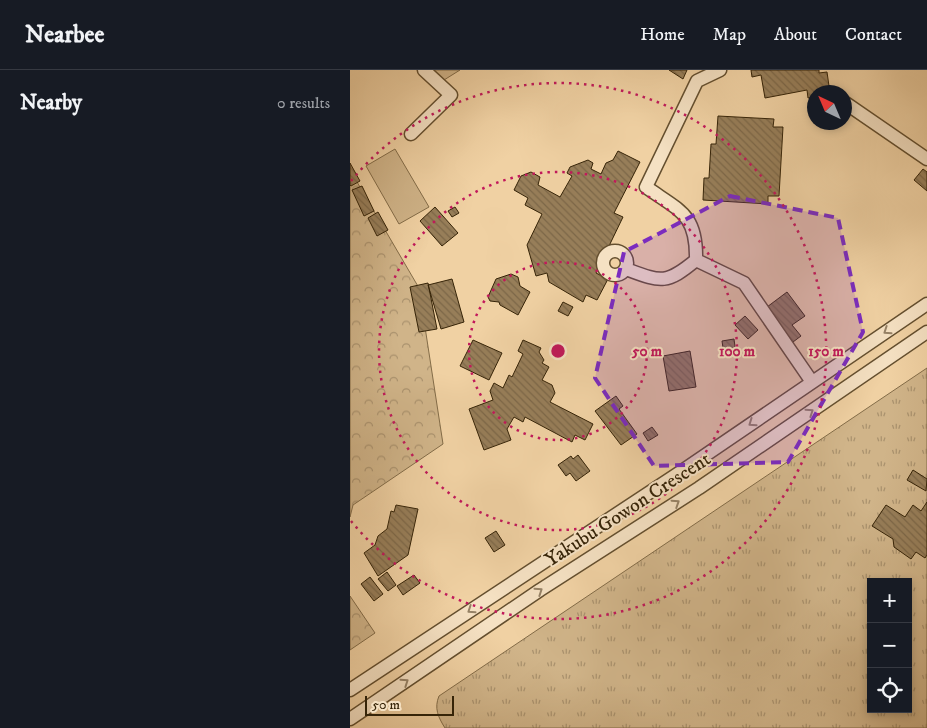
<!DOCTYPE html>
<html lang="en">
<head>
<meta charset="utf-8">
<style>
  :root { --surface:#171b24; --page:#20242c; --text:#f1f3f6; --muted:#9ea1a6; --line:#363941 }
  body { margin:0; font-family:"IM FELL DW Pica",serif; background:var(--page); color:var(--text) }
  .controls { position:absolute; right:15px; bottom:15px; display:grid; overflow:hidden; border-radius:0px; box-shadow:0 2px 8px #0003 }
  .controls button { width:45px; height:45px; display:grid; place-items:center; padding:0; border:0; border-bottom:1px solid var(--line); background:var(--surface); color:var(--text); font:25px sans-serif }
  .compass { position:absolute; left:457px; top:15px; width:45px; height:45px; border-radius:50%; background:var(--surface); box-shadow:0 2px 8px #0003; rotate:316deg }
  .scale { position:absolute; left:15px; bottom:12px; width:89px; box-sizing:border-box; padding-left:5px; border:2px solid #362408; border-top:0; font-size:14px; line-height:18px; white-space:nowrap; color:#362408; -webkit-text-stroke:4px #f5e1c3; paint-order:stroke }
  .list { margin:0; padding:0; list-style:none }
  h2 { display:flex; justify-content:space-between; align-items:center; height:65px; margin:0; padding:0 20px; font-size:21px }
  h2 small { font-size:16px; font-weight:400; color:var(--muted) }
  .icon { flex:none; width:28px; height:28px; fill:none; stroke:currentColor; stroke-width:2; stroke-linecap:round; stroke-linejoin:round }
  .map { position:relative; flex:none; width:577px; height:658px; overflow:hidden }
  header { display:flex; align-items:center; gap:30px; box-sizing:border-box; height:70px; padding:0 25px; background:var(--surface); border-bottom:1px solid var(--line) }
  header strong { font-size:24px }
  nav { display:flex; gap:28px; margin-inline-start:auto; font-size:18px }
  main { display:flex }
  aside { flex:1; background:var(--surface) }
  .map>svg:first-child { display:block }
</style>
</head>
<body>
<header>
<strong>Nearbee</strong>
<nav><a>Home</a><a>Map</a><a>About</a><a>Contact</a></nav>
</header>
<main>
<aside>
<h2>Nearby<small>0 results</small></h2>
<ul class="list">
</ul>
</aside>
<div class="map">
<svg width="577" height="658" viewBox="0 0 577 658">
  <defs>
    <pattern id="grass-tufts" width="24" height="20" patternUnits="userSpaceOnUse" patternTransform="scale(1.25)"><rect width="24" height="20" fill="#d0b489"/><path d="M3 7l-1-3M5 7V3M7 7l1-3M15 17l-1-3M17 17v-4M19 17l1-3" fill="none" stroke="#aa926e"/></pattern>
    <pattern id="forest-crowns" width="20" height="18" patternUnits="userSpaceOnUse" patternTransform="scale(1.25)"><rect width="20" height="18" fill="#d0b489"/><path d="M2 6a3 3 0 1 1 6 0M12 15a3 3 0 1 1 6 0" fill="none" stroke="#aa926e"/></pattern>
    <pattern id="building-back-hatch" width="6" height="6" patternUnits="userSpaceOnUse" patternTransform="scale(1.25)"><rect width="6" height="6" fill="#977e59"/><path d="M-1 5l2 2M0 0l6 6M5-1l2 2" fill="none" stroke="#7c6748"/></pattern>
  </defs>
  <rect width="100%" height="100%" fill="#f0d1a3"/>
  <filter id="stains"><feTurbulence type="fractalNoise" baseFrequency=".004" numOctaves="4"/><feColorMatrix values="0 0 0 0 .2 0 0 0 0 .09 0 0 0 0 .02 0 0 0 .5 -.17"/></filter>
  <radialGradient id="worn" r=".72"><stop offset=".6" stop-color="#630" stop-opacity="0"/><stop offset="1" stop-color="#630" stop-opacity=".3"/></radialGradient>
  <path fill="url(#grass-tufts)" stroke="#836c48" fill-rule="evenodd" d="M577,298v360h-482c-7,-11 -11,-20 -6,-32zM521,512h37v127h-37z"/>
  <path fill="url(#forest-crowns)" stroke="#836c48" d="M83,0h27l-16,10z
    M0,100l69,118 24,156 -90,61 -3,12z
    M0,526l25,37 -25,17z"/>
  <path fill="#d0b489" stroke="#836c48" d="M45,79l34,58 -30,17 -33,-58z"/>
  <path fill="url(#building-back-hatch)" stroke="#362408" d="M319,0h18l-4,9z
    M401,0h68v3l8,-1 2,14 -6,6h-9v5l-6,1 -1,-8 -42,8 -4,-23 -9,2z
    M368,46l56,3 -1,8h10l-4,69h-11v8l-65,-4 1,-22h5l2,-34h5z
    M268,81l22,11 -26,51 9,4 -27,56 12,6 -11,21 -11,-5 -3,7 -34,-20 -2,-9 -11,3 -9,-31 15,-31 -17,-9 3,-7 -14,-8 7,-14 10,-4 9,5 -2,8 22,12 12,-21 -5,-3 3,-6 18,-7 5,3 -2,6 10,5 5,-11 7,-3z
    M0,93l10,18 -9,5 -1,-1z
    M573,99l4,3v19l-13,-11z
    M12,116l12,25 -10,5 -12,-26z
    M85,137l23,26 -16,13 -22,-25z
    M105,137l4,6 -7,4 -4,-6z
    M28,142l10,18 -11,6 -9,-18z
    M161,204l7,3 2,9 10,6 -12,23 -18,-10 -1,-3 -9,-1 -2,-4 8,-18z
    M102,209l12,43 -23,7 -13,-44z
    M78,213l9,46 -18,3 -9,-45z
    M437,222l18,24 -13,9 9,11 -12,9 -26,-35z
    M213,232l10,5 -5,9 -10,-5z
    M395,246l13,14 -10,9 -13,-14z
    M384,269l2,15 -12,1 -2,-14z
    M123,270l29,13 -13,27 -29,-14z
    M173,270l18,8 -2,4 5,8 -2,3 7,4 -7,13 10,5 3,8 -5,9 43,22 -8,16 -10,-5 -3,7 -47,-25 -2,5 -9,-5 -7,12 4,11 -27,10 -15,-41 24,-9 -3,-9 4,-8 9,5 6,-13 3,2 11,-23 -5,-3z
    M340,281l6,36 -27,4 -6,-35z
    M266,326l7,10 -4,3 18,25 -16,11 -26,-34z
    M302,357l6,8 -10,6 -5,-8z
    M228,385l12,16 -14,10 -6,-8 -4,3 -8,-11 13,-9 2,3z
    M563,400l14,9 -1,12 -19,-11z
    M577,432v53l-2,3 -9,-6 -5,7 -17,-12 -1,-8 -21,-13 14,-21 19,12 8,-12 8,6z
    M46,435l22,4 -10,46 -30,21 -14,-23 11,-8 3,-9 9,-7 4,-18 3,1z
    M146,461l9,14 -11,7 -9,-14z
    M37,502l9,13 -8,6 -10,-12z
    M64,505l6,8 -17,12 -6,-9z
    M20,507l13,17 -9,7 -13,-17z"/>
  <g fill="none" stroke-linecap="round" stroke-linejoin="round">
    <g stroke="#644f2f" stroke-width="15">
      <path id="minor" d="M370,0l-23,11 -51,106c34,24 51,27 50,73l48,23 68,99
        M494,32l83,57
        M61,64l40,-39 -27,-25
        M253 193a12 12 0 1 1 24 0a12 12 0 1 1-24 0Z
        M276,199c35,13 40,16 70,-9
        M0,620l335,-221 242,-165
        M0,649l190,-129 159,-102 228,-156"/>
    </g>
    <use href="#minor" stroke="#f5e1c3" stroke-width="12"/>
  </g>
  <defs><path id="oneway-chevron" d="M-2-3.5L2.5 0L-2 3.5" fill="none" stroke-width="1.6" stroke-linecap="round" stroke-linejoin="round" transform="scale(1.25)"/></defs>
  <g stroke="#968266">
    <use href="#oneway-chevron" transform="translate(537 261) rotate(146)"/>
    <use href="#oneway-chevron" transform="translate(460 342) rotate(-34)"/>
    <use href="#oneway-chevron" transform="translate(402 353) rotate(145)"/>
    <use href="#oneway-chevron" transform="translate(326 433) rotate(-33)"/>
    <use href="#oneway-chevron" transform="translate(189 521) rotate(-34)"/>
    <use href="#oneway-chevron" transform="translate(121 540) rotate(146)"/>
    <use href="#oneway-chevron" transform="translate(55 612) rotate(-34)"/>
  </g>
  <path fill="#7b2cbf" fill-opacity="0.2" stroke="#7b2cbf" stroke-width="4" stroke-dasharray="10 6" stroke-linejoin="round" d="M380,126l108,22 25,114 -75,130 -134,4 -59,-88 29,-126z"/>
  <g fill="none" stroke="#c2185b" stroke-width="2.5" stroke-dasharray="2.5 5">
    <circle cx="208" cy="281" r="89"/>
    <circle cx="208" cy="281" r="179"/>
    <path d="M1 111A268 268 0 1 1 1 451"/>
  </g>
  <g text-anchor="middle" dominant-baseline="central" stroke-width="4" stroke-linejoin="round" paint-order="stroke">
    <g font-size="20" fill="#362408" stroke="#f5e1c3">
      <text transform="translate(278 440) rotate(-33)">Yakubu Gowon Crescent</text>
    </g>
  </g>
  <circle cx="208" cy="281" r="8" fill="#c2185b" stroke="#f5e1c3" stroke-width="2.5"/>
  <g font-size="15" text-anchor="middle" font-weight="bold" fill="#c2185b" stroke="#f5e1c3" stroke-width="4" stroke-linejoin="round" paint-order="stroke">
    <text x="297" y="286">50 m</text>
    <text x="387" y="286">100 m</text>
    <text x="476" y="286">150 m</text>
  </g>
  <rect width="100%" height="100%" filter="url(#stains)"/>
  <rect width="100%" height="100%" fill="url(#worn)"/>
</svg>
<div class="controls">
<button>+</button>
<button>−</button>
<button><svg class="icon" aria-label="locate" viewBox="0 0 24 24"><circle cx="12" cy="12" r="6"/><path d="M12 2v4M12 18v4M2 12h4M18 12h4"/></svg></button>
</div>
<svg class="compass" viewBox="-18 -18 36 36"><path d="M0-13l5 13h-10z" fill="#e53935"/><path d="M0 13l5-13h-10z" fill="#9ea1a6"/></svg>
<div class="scale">50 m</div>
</div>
</main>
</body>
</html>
